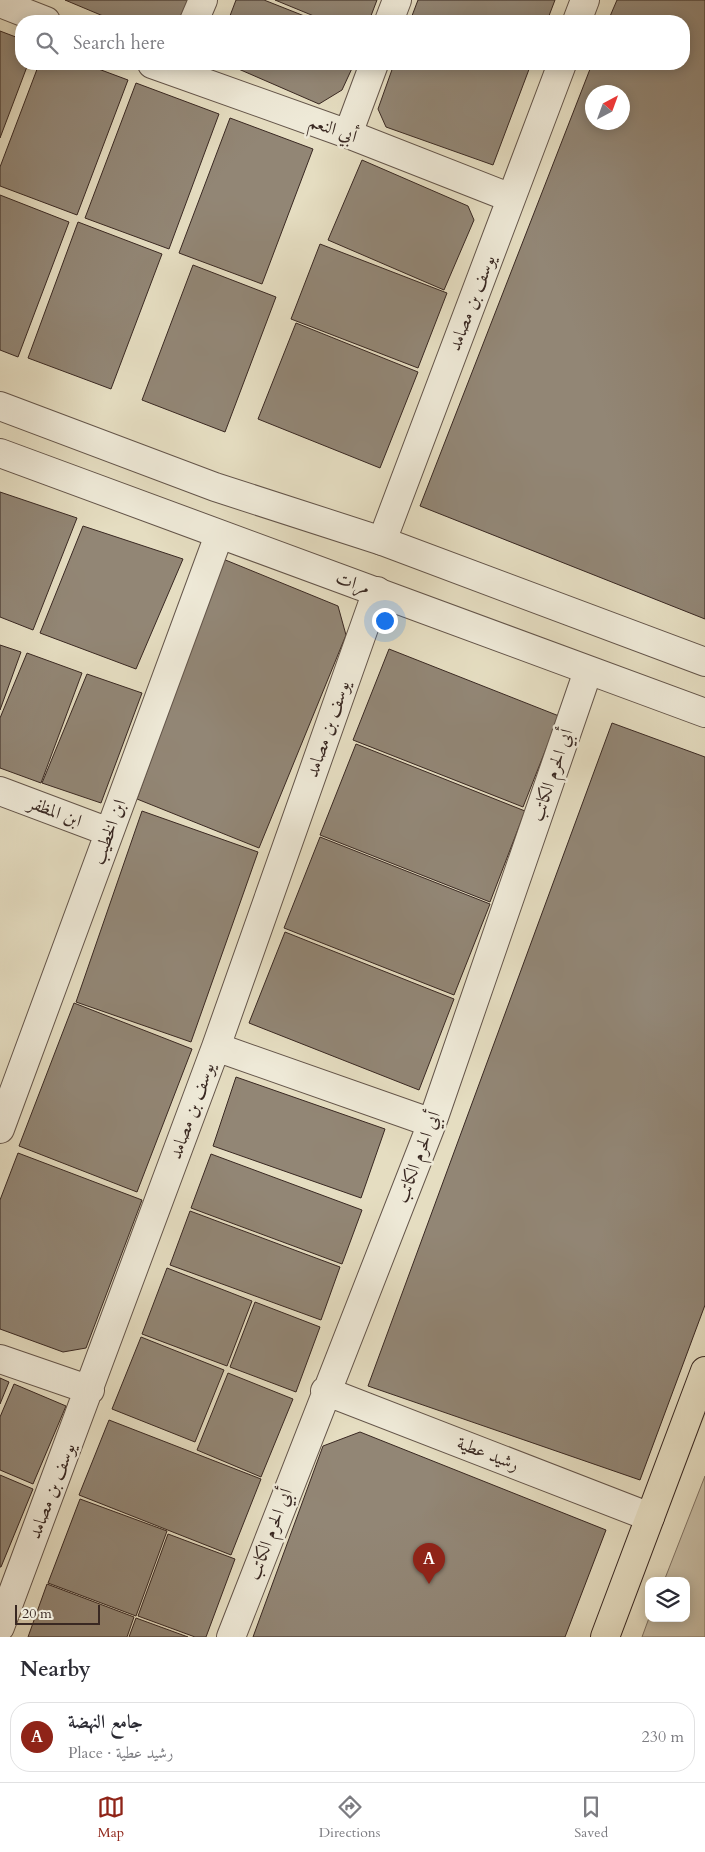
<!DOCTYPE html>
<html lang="en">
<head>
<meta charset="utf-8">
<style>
  :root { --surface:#fff; --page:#f2f2f3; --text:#2b2b33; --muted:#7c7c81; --line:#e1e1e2; --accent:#8f2418 }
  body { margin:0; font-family:Cardo,Amiri,serif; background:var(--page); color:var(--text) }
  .controls { position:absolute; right:15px; bottom:15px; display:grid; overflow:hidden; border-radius:10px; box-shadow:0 2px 12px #0003 }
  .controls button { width:45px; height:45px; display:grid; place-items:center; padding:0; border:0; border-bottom:1px solid var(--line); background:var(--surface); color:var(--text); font:25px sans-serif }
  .compass { position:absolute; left:585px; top:85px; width:45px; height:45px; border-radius:50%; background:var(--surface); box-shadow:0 2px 12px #0003; rotate:41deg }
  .scale { position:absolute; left:15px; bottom:12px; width:85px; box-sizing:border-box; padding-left:5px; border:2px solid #392822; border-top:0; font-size:14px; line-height:18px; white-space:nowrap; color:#392822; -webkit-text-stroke:4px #eee9d7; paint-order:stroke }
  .you { position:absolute; left:384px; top:620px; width:18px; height:18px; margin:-12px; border:4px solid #fff; border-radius:50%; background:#1a73e8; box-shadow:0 0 0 8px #1a73e833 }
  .badge { display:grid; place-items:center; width:32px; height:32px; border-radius:50%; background:var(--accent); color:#fff; font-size:16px; font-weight:700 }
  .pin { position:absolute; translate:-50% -41px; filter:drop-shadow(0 1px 2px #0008) }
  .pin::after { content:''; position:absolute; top:26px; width:18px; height:15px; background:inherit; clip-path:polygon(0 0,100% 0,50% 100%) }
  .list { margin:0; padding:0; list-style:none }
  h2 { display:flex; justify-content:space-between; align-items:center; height:65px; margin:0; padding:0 20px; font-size:21px }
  h2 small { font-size:16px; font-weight:400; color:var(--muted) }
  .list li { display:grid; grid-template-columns:32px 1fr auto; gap:15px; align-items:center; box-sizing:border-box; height:70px; margin:0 10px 10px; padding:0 10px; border:1px solid var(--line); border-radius:20px }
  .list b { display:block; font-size:19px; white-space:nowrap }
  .list p { margin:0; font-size:16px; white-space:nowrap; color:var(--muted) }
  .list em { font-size:16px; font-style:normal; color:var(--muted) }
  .icon { flex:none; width:28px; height:28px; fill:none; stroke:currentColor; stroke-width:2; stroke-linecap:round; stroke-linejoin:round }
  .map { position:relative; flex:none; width:705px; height:1637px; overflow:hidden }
  .search { position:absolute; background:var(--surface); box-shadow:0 2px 12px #0003; left:15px; right:15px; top:15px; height:55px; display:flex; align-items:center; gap:12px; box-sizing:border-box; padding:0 18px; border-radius:20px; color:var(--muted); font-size:19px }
  .sheet { height:145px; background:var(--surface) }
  nav { display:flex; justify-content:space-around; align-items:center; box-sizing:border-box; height:70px; border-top:1px solid var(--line); background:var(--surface); font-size:14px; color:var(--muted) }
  nav a { display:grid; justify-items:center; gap:2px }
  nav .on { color:var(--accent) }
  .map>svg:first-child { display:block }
</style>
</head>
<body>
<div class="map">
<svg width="705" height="1637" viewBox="0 0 705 1637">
  <rect width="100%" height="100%" fill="#e5ddc1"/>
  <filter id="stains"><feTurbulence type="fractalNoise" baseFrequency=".004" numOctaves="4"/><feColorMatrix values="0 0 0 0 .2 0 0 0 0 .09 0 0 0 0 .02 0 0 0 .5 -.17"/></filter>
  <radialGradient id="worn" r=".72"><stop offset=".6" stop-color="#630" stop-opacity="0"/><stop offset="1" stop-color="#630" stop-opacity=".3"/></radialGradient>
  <path fill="#c8bea6" stroke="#807364" d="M705,1476v161h-63l7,-19h37v-37h-22z"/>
  <path fill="#928675" stroke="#392822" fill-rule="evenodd" d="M65,0h123l-8,21h-65z
    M236,0h28l53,21h-89z
    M275,0h102l-8,21h-43z
    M418,0h137l-8,21h-137z
    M617,0h88v619l-285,-113 172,-442h92v-43h-76zM592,92h30v30h-30z
    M0,31l21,8v25h7l-28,74z
    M39,64h46l43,16 -51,135 -77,-29v-19z
    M227,64h127l-12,26 -23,14z
    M394,64h137l-38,101 -107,-38 -8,-18z
    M136,83l83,31 -50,135 -84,-31z
    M230,118l83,31 -51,135 -83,-31z
    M362,160l106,46 6,14 -30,70 -116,-50z
    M0,195l69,27 -51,135 -18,-7z
    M78,222l84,32 -51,135 -83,-31z
    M320,244l127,49 -29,75 -127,-49z
    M193,265l83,32 -51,135 -83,-32z
    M296,323l122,49 -38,96 -122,-49z
    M0,492l77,26 -44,112 -33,-13z
    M83,526l100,33 -47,110 -96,-36z
    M223,559l115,47 8,29 -87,213 -122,-49z
    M0,645l21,7 -21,58z
    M389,649l170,67 -36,91 -170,-67z
    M27,653l55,20 -41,110 -41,-15v-50z
    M87,674l55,19 -41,110 -59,-20z
    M612,723l93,34v548l-65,175 -272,-94z
    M356,744l169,67 -35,91 -170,-67z
    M142,811l116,41 -67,190 -115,-40z
    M320,837l170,67 -36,91 -170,-67z
    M285,932l169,67 -35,91 -170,-67z
    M74,1003l118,46 -55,143 -118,-46z
    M236,1077l149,52 -24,69 -148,-52z
    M18,1153l124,47 -56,148 -23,4 -63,-23v-129z
    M211,1154l151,56 -20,54 -151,-56z
    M190,1211l150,56 -19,53 -151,-55z
    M167,1268l85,33 -25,65 -85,-32z
    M255,1302l65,25 -24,65 -66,-25z
    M141,1337l83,33 -29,72 -83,-33z
    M228,1373l65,26 -32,78 -64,-27z
    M0,1378l9,4 -9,22z
    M14,1384l52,22 -33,78 -33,-14v-53z
    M109,1420l152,59 -30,76 -152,-60z
    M360,1432l246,98 -41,107h-312l70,-191z
    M0,1475l33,14 -32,78h-1z
    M80,1499l87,32 -31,85 -88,-33z
    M168,1534l67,25 -29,78h-11l-57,-21z
    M47,1584l87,33 -7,20h-99z
    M136,1618l52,19h-59z"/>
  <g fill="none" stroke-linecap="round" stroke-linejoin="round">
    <g stroke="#64554a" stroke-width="30">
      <path id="minor" d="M0,3l46,18
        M194,21l9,-21
        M389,21l8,-21
        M577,21l8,-21
        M152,64l196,70 163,64
        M348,134l26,-70
        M382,541l180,-477
        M0,791l109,41
        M216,1047l216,76
        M0,1129l219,-594
        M0,1359l90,31
        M325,1391l325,126
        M0,1627l216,-580 161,-456
        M231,1637l201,-514 156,-452"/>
    </g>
    <g stroke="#64554a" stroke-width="30">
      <path id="tertiary" d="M0,406l215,81 167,54 323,121
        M0,453l705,260"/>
    </g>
    <g stroke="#392822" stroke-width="30">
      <path id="primary" d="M605,1637l100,-266"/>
    </g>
    <use href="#minor" stroke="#eee9d7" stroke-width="28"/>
    <use href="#tertiary" stroke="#eee9d7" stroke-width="28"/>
    <use href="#primary" stroke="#e5ddc1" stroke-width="28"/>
  </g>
  <g text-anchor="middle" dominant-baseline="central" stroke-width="5" stroke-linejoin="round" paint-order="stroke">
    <g font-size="18" fill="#392822" stroke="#eee9d7">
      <text transform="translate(333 129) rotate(20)">أبي النعم</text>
      <text transform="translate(472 303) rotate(-69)">يوسف بن مصامد</text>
      <text transform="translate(353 583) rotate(20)">مرات</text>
      <text transform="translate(328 729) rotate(-71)">يوسف بن مصامد</text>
      <text transform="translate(552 775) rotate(-71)">أبي الحرم الكاتب</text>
      <text transform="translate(55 812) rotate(21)">ابن المظفر</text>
      <text transform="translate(109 832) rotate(-70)">ابن الخطيب</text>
      <text transform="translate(192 1111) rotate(-70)">يوسف بن مصامد</text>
      <text transform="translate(418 1157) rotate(-69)">أبي الحرم الكاتب</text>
      <text transform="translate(488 1454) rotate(21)">رشيد عطية</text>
      <text transform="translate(52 1491) rotate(-69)">يوسف بن مصامد</text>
      <text transform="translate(270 1534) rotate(-69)">أبي الحرم الكاتب</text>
    </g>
  </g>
  <rect width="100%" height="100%" filter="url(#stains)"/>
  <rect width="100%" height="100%" fill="url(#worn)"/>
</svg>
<div class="controls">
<button><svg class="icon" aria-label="layers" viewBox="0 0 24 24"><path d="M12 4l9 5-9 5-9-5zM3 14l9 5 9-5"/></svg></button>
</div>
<svg class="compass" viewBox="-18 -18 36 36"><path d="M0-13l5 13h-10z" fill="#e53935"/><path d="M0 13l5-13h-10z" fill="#7c7c81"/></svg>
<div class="scale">20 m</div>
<div class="you"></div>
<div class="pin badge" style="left:429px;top:1584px">A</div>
<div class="search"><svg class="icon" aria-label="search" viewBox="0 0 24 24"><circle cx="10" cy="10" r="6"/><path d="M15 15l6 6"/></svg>Search here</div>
</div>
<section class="sheet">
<h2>Nearby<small></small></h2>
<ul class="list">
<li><span class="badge">A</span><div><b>جامع النهضة</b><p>Place · رشيد عطية</p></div><em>230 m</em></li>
</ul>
</section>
<nav>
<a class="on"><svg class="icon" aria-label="map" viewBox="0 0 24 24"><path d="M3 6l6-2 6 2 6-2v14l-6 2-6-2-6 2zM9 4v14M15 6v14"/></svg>Map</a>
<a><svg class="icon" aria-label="directions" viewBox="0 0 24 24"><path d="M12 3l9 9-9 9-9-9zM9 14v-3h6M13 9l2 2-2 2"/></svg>Directions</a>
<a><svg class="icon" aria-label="saved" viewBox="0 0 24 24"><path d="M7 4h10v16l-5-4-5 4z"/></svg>Saved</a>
</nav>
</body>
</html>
